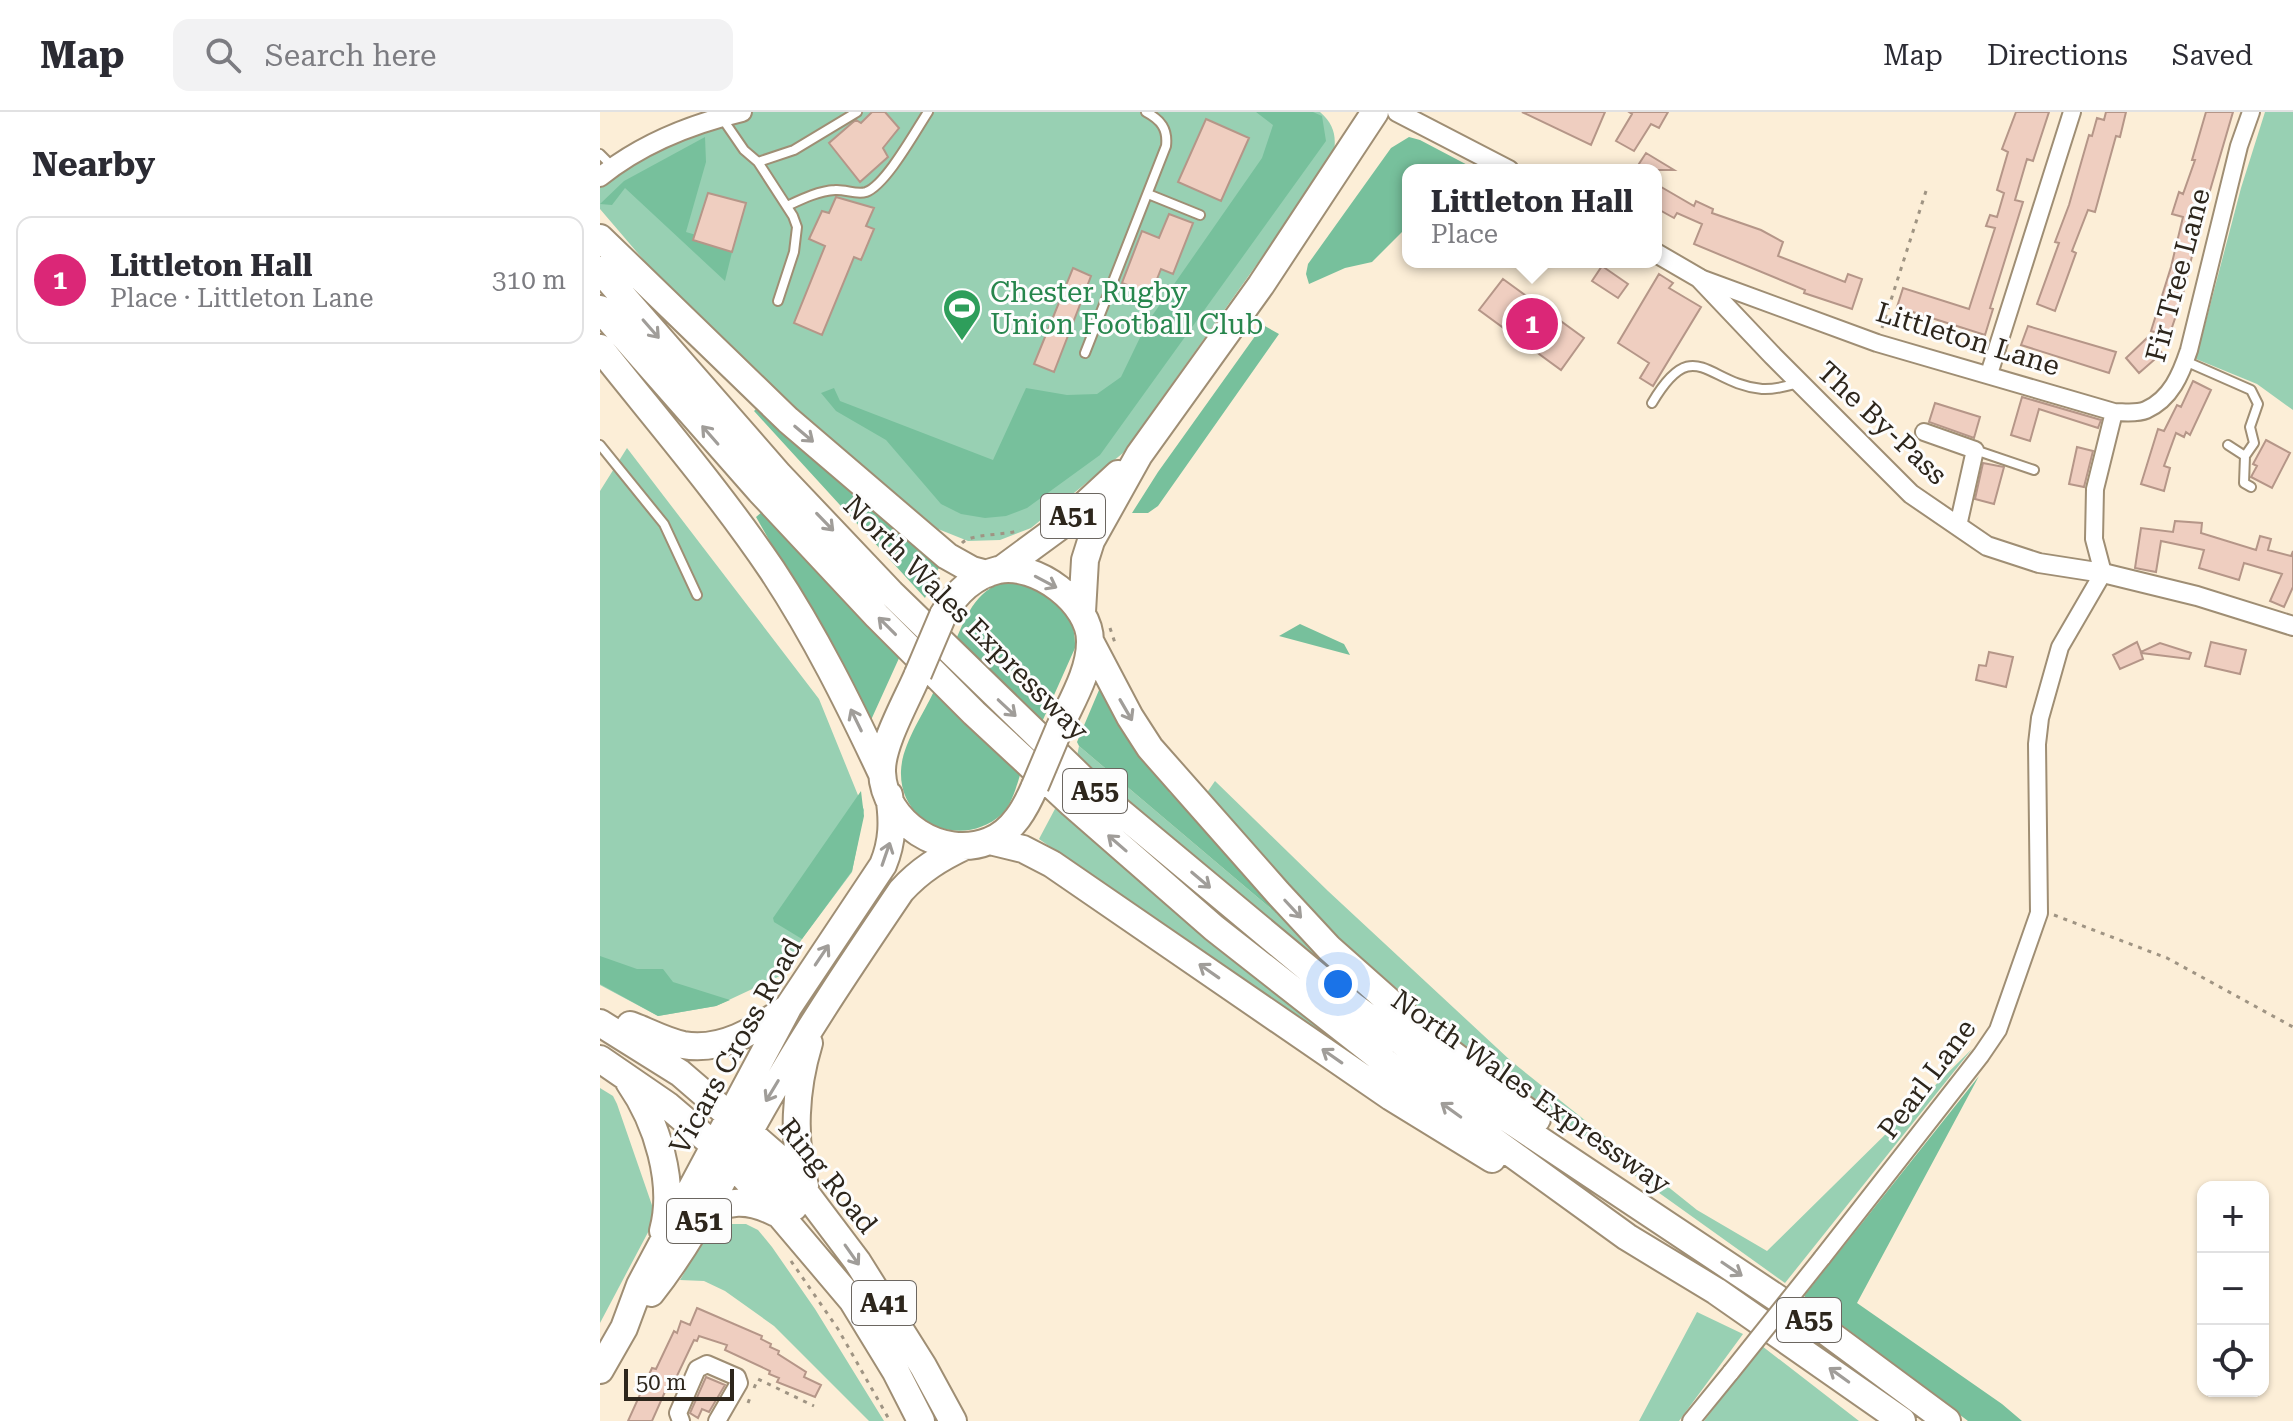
<!DOCTYPE html>
<html lang="en">
<head>
<meta charset="utf-8">
<style>
  :root { --surface:#fff; --page:#f2f2f3; --text:#2b2b33; --muted:#7c7c81; --line:#e1e1e2; --accent:#db2777 }
  body { margin:0; font-family:"Roboto Serif",serif; background:var(--page); color:var(--text) }
  .controls { position:absolute; right:24px; bottom:24px; display:grid; overflow:hidden; border-radius:16px; box-shadow:0 2px 6px #0004 }
  .controls button { width:72px; height:72px; display:grid; place-items:center; padding:0; border:0; border-bottom:2px solid var(--line); background:var(--surface); color:var(--text); font:40px sans-serif }
  .scale { position:absolute; left:24px; bottom:20px; width:110px; box-sizing:border-box; padding-left:8px; border:4px solid #2d261c; border-top:0; font-size:22px; line-height:28px; white-space:nowrap; color:#2d261c; -webkit-text-stroke:6px #fdfdfd; paint-order:stroke }
  .you { position:absolute; left:738px; top:872px; width:28px; height:28px; margin:-20px; border:6px solid #fff; border-radius:50%; background:#1a73e8; box-shadow:0 0 0 12px #1a73e833 }
  .badge { display:grid; place-items:center; width:52px; height:52px; border-radius:50%; background:var(--accent); color:#fff; font-size:26px; font-weight:700 }
  .pin { position:absolute; translate:-50% -50%; border:4px solid #fff; box-shadow:0 2px 8px #0006 }
  .popup { position:absolute; left:802px; top:52px; width:260px; height:104px; box-sizing:border-box; display:grid; place-content:center; border-radius:16px; background:var(--surface); filter:drop-shadow(0 2px 6px #0005); font-size:26px; white-space:nowrap; color:var(--muted) }
  .popup b { font-size:30px; color:var(--text) }
  .popup::after { content:''; position:absolute; left:50%; top:100%; margin-left:-16px; border:16px solid transparent; border-top-color:var(--surface) }
  .list { margin:0; padding:0; list-style:none }
  h2 { display:flex; justify-content:space-between; align-items:center; height:104px; margin:0; padding:0 32px; font-size:34px }
  h2 small { font-size:26px; font-weight:400; color:var(--muted) }
  .list li { display:grid; grid-template-columns:52px 1fr auto; gap:24px; align-items:center; box-sizing:border-box; height:128px; margin:0 16px 16px; padding:0 16px; border:2px solid var(--line); border-radius:16px }
  .list b { display:block; font-size:30px; white-space:nowrap }
  .list p { margin:0; font-size:26px; white-space:nowrap; color:var(--muted) }
  .list em { font-size:26px; font-style:normal; color:var(--muted) }
  .icon { flex:none; width:44px; height:44px; fill:none; stroke:currentColor; stroke-width:2; stroke-linecap:round; stroke-linejoin:round }
  .map { position:relative; flex:none; width:1693px; height:1309px; overflow:hidden }
  header { display:flex; align-items:center; gap:48px; box-sizing:border-box; height:112px; padding:0 40px; background:var(--surface); border-bottom:2px solid var(--line) }
  header strong { font-size:38px }
  nav { display:flex; gap:44px; margin-inline-start:auto; font-size:28px }
  .search { width:560px; height:72px; background:var(--page); display:flex; align-items:center; gap:20px; box-sizing:border-box; padding:0 28px; border-radius:16px; color:var(--muted); font-size:30px }
  main { display:flex }
  aside { flex:1; background:var(--surface) }
  .map>svg:first-child { display:block }
</style>
</head>
<body>
<header>
<strong>Map</strong>
<div class="search"><svg class="icon" aria-label="search" viewBox="0 0 24 24"><circle cx="10" cy="10" r="6"/><path d="M15 15l6 6"/></svg>Search here</div>
<nav><a>Map</a><a>Directions</a><a>Saved</a></nav>
</header>
<main>
<aside>
<h2>Nearby<small></small></h2>
<ul class="list">
<li><span class="badge">1</span><div><b>Littleton Hall</b><p>Place · Littleton Lane</p></div><em>310 m</em></li>
</ul>
</aside>
<div class="map">
<svg width="1693" height="1309" viewBox="0 0 1693 1309">
  <rect width="100%" height="100%" fill="#fceed7"/>
  <path fill="#98d0b3" d="M142,0h578c15,13 17,26 13,45l-210,296 -92,75 -31,12 -32,1 -30,-12 -165,-139 -96,-91 -77,-90v-32z
    M1665,0h28v298l-36,-26 -61,-25 45,-171z
    M27,336l192,251 45,111 -12,62 -50,67 -22,37 -64,30 -58,10 -58,-31v-494z
    M479,634l196,166 4,-3 156,147 -220,-177 -138,-123z
    M615,669l113,110 183,170 186,149 70,41 205,-202 -187,234 -260,-186 -178,-151 -90,-93 -51,-59z
    M456,695l340,274 -5,7 -352,-249z
    M0,976l13,8 4,8 37,107v10l-54,102z
    M131,1112h15l12,6 14,17 43,62 69,112h-15l-95,-95 -49,-35 -21,-10 -24,-1c14,-23 24,-49 51,-56z
    M1097,1200l46,22 -64,87h-40z
    M1162,1234l97,75h-155z"/>
  <path fill="#77c09c" d="M656,0h57l9,4 4,25 -226,314 -73,53 -21,8 -21,2 -24,-4 -20,-10 -55,-64 -50,-29 -15,-18 13,-5 6,13 153,59 33,-72 41,7 30,-1 24,-17 26,-54 115,-165 11,-33z
    M105,25l1,25 -20,70 37,11 11,1 -9,37 -100,-93 -13,17 -12,-1 24,-23z
    M809,25l11,3 57,30h-69v56l-36,36 -27,6 -36,16 -3,-10 2,-10 83,-116z
    M663,213l16,9 -121,172 -10,7h-16l26,-41z
    M157,296l79,72 104,85 -15,33 -171,-187z
    M163,399l137,145 -29,64 -115,-203z
    M412,469c34,9 65,26 63,67l-33,74 -87,-80c12,-28 23,-57 57,-61z
    M700,512l44,20 6,11 -71,-19z
    M502,571l68,110 109,116 -3,4 -197,-167 -2,-4z
    M334,579l86,84c-4,13 -8,29 -18,39 -38,35 -103,12 -101,-43 1,-27 22,-56 33,-80z
    M261,679l3,25 -12,55 -50,68 -28,-17 -1,-4z
    M0,844l37,13h26l10,13 57,18 -14,6 -58,10 -58,-32z
    M1379,964l-122,227 145,101 20,17h-54l-164,-125z"/>
  <path fill="#efcec0" stroke="#b59688" stroke-width="2" d="M272,0h13l14,16 -16,20 5,9 -28,25 -31,-39 23,-20 4,-3 5,3z
    M922,0h83l-14,33z
    M1029,0h39l-9,16 -8,-4 -17,27 -18,-10 16,-27z
    M1416,0h33l-16,49 -6,-2 -12,41 8,2 -33,106 3,1 -8,26 -88,-28 6,-19 66,21 26,-81 -9,-2 4,-11 7,2 7,-24 -7,-3 11,-38 -6,-3z
    M1506,0h20l-6,25 -4,-1 -21,76 -7,-2 -16,41 4,2 -21,58 -18,-7 22,-61 -4,-1 14,-37 20,-70 3,1 5,-18 7,2z
    M1606,0h27l-36,123 -15,63 -13,38 -18,-5 20,-64 12,-50 -11,-3 7,-22 4,2 12,-34h-3z
    M606,7l43,19 -28,63 -43,-19z
    M1046,41l28,17h-39z
    M1056,72l38,22 2,-5 17,8 -1,4 49,17 22,12 -5,14 67,26 3,-8 14,5 -10,30 -48,-16 1,-3 -111,-46 8,-20 -25,-11 -3,5 -18,-10z
    M108,81l38,10 -14,49 -39,-12z
    M236,85l38,11 -8,18 8,3 -13,31 -7,-3 -32,78 -28,-12 31,-77 -16,-7 13,-28 7,2z
    M569,102l24,9 -20,51 -12,-5 -10,25 -29,-11 20,-52 17,7z
    M1002,154l26,18 -10,14 -26,-17z
    M473,156l18,8 -37,96 -20,-8z
    M1059,162l14,9 -4,5 32,19 -48,79 -13,-8 9,-15 -31,-20z
    M903,167l81,59 -23,32 -82,-60z
    M1428,214l88,26 -7,21 -88,-28z
    M1548,225l14,16 -23,20 -13,-15z
    M1593,269l18,9 -21,45 -4,-3 -2,5 -8,-4 -12,33 6,2 -6,23 -23,-7 17,-55 6,2 13,-26 4,2z
    M1422,285l79,23 -3,8 -59,-19 -9,32 -19,-6z
    M1335,291l45,14 -6,21 -45,-16z
    M1666,328l24,13 -18,35 -21,-11 6,-11 -4,-2z
    M1477,335l16,4 -9,36 -15,-3z
    M1383,351l21,4 -10,37 -19,-5z
    M1575,409l27,2 -1,10 55,17 4,-14 11,3 -3,11 23,6 2,-5v36l-9,20 -14,-6 12,-27 -38,-11 -5,17 -40,-12 5,-18 -43,-9 -5,31 -21,-4 6,-40 32,4z
    M1537,530l4,10 19,-9 31,10 -2,6 -48,-6 2,6 -23,10 -7,-14z
    M1611,530l35,8 -6,24 -35,-8z
    M1389,540l24,5 -7,30 -30,-7 3,-15 7,1z
    M97,1196l65,28 -1,3 10,5 -1,3 9,4 -1,3 28,18 -2,5 17,8 -6,12 -38,-15 2,-4 -10,-4 1,-3 -45,-21 2,-5 -28,-9 -2,5 -3,-1 -18,38 -4,-2 -20,45h-24l24,-53 4,1 18,-38 3,2 4,-12 9,4z
    M106,1265l19,8 -16,27 -7,-3 -4,9 -8,-5z"/>
  <g fill="none" stroke-linecap="round" stroke-linejoin="round">
    <g stroke="#9f8e74" stroke-width="12">
      <path id="service" d="M122,6l22,32 14,12 35,54 4,11 -3,25 -16,49
        M0,42l12,12
        M158,50l36,-12 63,-38
        M548,82l52,21
        M187,94c15,-7 31,-15 48,-16 10,-1 21,5 31,2 20,-7 50,-62 62,-80
        M485,241l81,-207c2,-17 -5,-26 -20,-34
        M1585,249l66,29 7,14 -8,23 4,16 -9,13 -1,27 7,4
        M1052,291c42,-71 55,-19 110,-14 13,1 25,-3 37,-6
        M0,333l64,79 33,71
        M1628,333l17,11
        M1375,338l59,20"/>
    </g>
    <g stroke="#9f8e74" stroke-width="20">
      <path id="minor" d="M1100,166l177,65 237,69 -19,77 -1,50 9,34 -43,74 -20,71 -3,26 2,169 -41,117 -17,25 -159,203
        M1389,262l83,-262
        M1514,300c10,0 23,2 32,-2 25,-11 35,-36 43,-60l50,-204 12,-34
        M1324,320l51,18 -17,76
        M81,1309l-3,-8 19,-44 10,-5 30,13 2,6 -22,38
        M1091,1309l40,-49"/>
    </g>
    <g stroke="#9f8e74" stroke-width="22">
      <path id="tertiary" d="M797,0l112,58
        M0,65c41,-33 91,-53 142,-65
        M1056,141l43,25 74,78 138,138 76,52 52,17 64,10 94,23 96,30"/>
    </g>
    <g stroke="#9f8e74" stroke-width="30">
      <path id="trunk" d="M0,126l188,182 159,136 25,14 15,4
        M0,158l179,205 112,118 204,198 258,215 137,101 326,217 131,97
        M0,197l160,182 117,125 97,97 98,91 142,124 171,134 242,175 89,54 186,130
        M0,236c58,73 120,145 172,222 43,65 77,134 110,204
        M402,457l64,-47 52,-48
        M482,500l3,-52 6,-19 48,-86 122,-170 114,-173
        M343,503c12,-21 30,-39 55,-45 38,-8 93,33 92,72 0,30 -19,60 -31,87
        M490,529l40,76 20,31 128,145 51,55 97,86 111,85
        M318,562c-11,26 -37,71 -36,98 2,51 60,88 107,69 24,-9 37,-34 46,-55
        M390,729l33,8 29,15 339,233 101,62
        M0,911l80,50 100,86 77,102 66,105 30,55
        M30,913c17,6 34,16 53,20 38,7 73,-15 103,-36
        M0,947l67,46 48,41 65,69 72,85 44,72 25,49
        M29,970c28,40 47,101 34,149
        M144,1032l50,63
        M205,1074c-13,-46 -10,-97 4,-143
        M101,1106c25,-20 48,-19 75,-5
        M51,1181c49,-62 82,-136 122,-203 40,-69 84,-134 128,-199 19,-21 39,-33 64,-45
        M0,1258l24,-42 16,-43 149,-279 94,-141c10,-24 10,-45 6,-70"/>
    </g>
    <path stroke="#9f9483" stroke-width="3" stroke-dasharray="4 6" stroke-linecap="butt" d="M1282,216l44,-137
      M362,431c10,-10 42,-7 58,-13
      M333,478l7,-15
      M510,516l5,15
      M1454,803l113,43 126,69
      M191,1149l47,68 52,92
      M154,1276l4,-9 56,27
      M148,1291l3,-8"/>
    <use href="#service" stroke="#fff" stroke-width="8"/>
    <use href="#minor" stroke="#fff" stroke-width="16"/>
    <use href="#tertiary" stroke="#fff" stroke-width="18"/>
    <use href="#trunk" stroke="#fff" stroke-width="26"/>
    <g stroke="#9f8e74" stroke-width="20" stroke-linecap="butt">
      <path id="minor-bridge" d="M1131,1260l91,-114"/>
    </g>
    <g stroke="#9f8e74" stroke-width="30" stroke-linecap="butt">
      <path id="trunk-bridge" d="M318,562l25,-59
        M435,674l24,-57"/>
    </g>
    <use href="#minor-bridge" stroke="#fff" stroke-width="16"/>
    <use href="#trunk-bridge" stroke="#fff" stroke-width="26"/>
  </g>
  <defs><path id="oneway-shaft" d="M-6 0H5M1.5-3L5.5 0L1.5 3" fill="none" stroke-width="1.6" stroke-linecap="round" stroke-linejoin="round" transform="scale(2)"/></defs>
  <g stroke="#a09d99">
    <use href="#oneway-shaft" transform="translate(51 217) rotate(49)"/>
    <use href="#oneway-shaft" transform="translate(204 322) rotate(40)"/>
    <use href="#oneway-shaft" transform="translate(110 323) rotate(-131)"/>
    <use href="#oneway-shaft" transform="translate(225 410) rotate(46)"/>
    <use href="#oneway-shaft" transform="translate(446 470) rotate(28)"/>
    <use href="#oneway-shaft" transform="translate(287 514) rotate(-135)"/>
    <use href="#oneway-shaft" transform="translate(407 596) rotate(43)"/>
    <use href="#oneway-shaft" transform="translate(526 598) rotate(60)"/>
    <use href="#oneway-shaft" transform="translate(256 608) rotate(-116)"/>
    <use href="#oneway-shaft" transform="translate(517 731) rotate(-139)"/>
    <use href="#oneway-shaft" transform="translate(286 742) rotate(-71)"/>
    <use href="#oneway-shaft" transform="translate(601 768) rotate(40)"/>
    <use href="#oneway-shaft" transform="translate(693 797) rotate(47)"/>
    <use href="#oneway-shaft" transform="translate(222 843) rotate(-56)"/>
    <use href="#oneway-shaft" transform="translate(609 859) rotate(-145)"/>
    <use href="#oneway-shaft" transform="translate(732 944) rotate(-145)"/>
    <use href="#oneway-shaft" transform="translate(172 979) rotate(121)"/>
    <use href="#oneway-shaft" transform="translate(851 998) rotate(-144)"/>
    <use href="#oneway-shaft" transform="translate(252 1143) rotate(55)"/>
    <use href="#oneway-shaft" transform="translate(1132 1157) rotate(34)"/>
    <use href="#oneway-shaft" transform="translate(1239 1263) rotate(-144)"/>
  </g>
  <defs>
    <g id="stadium-pin" transform="scale(2)"><path d="M0 17L-7.5 6A9.5 9.5 0 1 1 7.5 6Z" fill="#2e9e5b" stroke="#fdfdfd"/><path d="M0-5a6.5 5 0 1 0 0 10a6.5 5 0 1 0 0-10ZM-3.5-1.8h7v3.6h-7Z" fill="#fff"/></g>
  </defs>
  <g fill-rule="evenodd">
    <use href="#stadium-pin" x="362" y="196"/>
  </g>
  <g text-anchor="middle" dominant-baseline="central" stroke-width="6" stroke-linejoin="round" paint-order="stroke">
    <g fill="#fdfdfd" stroke="#6b6660" stroke-width="2">
      <rect x="441" y="382" width="64" height="44" rx="6"/>
      <rect x="463" y="657" width="64" height="44" rx="6"/>
      <rect x="67" y="1087" width="64" height="44" rx="6"/>
      <rect x="252" y="1169" width="64" height="44" rx="6"/>
      <rect x="1177" y="1186" width="64" height="44" rx="6"/>
    </g>
    <g font-size="26" font-weight="bold" fill="#2d261c">
      <text x="473" y="404">A51</text>
      <text x="495" y="679">A55</text>
      <text x="99" y="1109">A51</text>
      <text x="284" y="1191">A41</text>
      <text x="1209" y="1208">A55</text>
    </g>
    <g font-size="28" fill="#2d261c" stroke="#fdfdfd">
      <text transform="translate(1578 163) rotate(-75)">Fir Tree Lane</text>
      <text transform="translate(1368 227) rotate(17)">Littleton Lane</text>
      <text transform="translate(1282 311) rotate(43)">The By-Pass</text>
      <text transform="translate(366 506) rotate(45)">North Wales Expressway</text>
      <text transform="translate(136 934) rotate(-61)">Vicars Cross Road</text>
      <text transform="translate(1327 967) rotate(-53)">Pearl Lane</text>
      <text transform="translate(931 980) rotate(35)">North Wales Expressway</text>
      <text transform="translate(228 1064) rotate(51)">Ring Road</text>
    </g>
    <g font-size="28" fill="#27864d" stroke="#fdfdfd" text-anchor="start">
      <text x="390" y="180">Chester Rugby<tspan x="390" dy="32">Union Football Club</tspan></text>
    </g>
  </g>
</svg>
<div class="controls">
<button>+</button>
<button>−</button>
<button><svg class="icon" aria-label="locate" viewBox="0 0 24 24"><circle cx="12" cy="12" r="6"/><path d="M12 2v4M12 18v4M2 12h4M18 12h4"/></svg></button>
</div>
<div class="scale">50 m</div>
<div class="you"></div>
<div class="pin badge" style="left:932px;top:212px">1</div>
<div class="popup"><b>Littleton Hall</b>Place</div>
</div>
</main>
</body>
</html>
